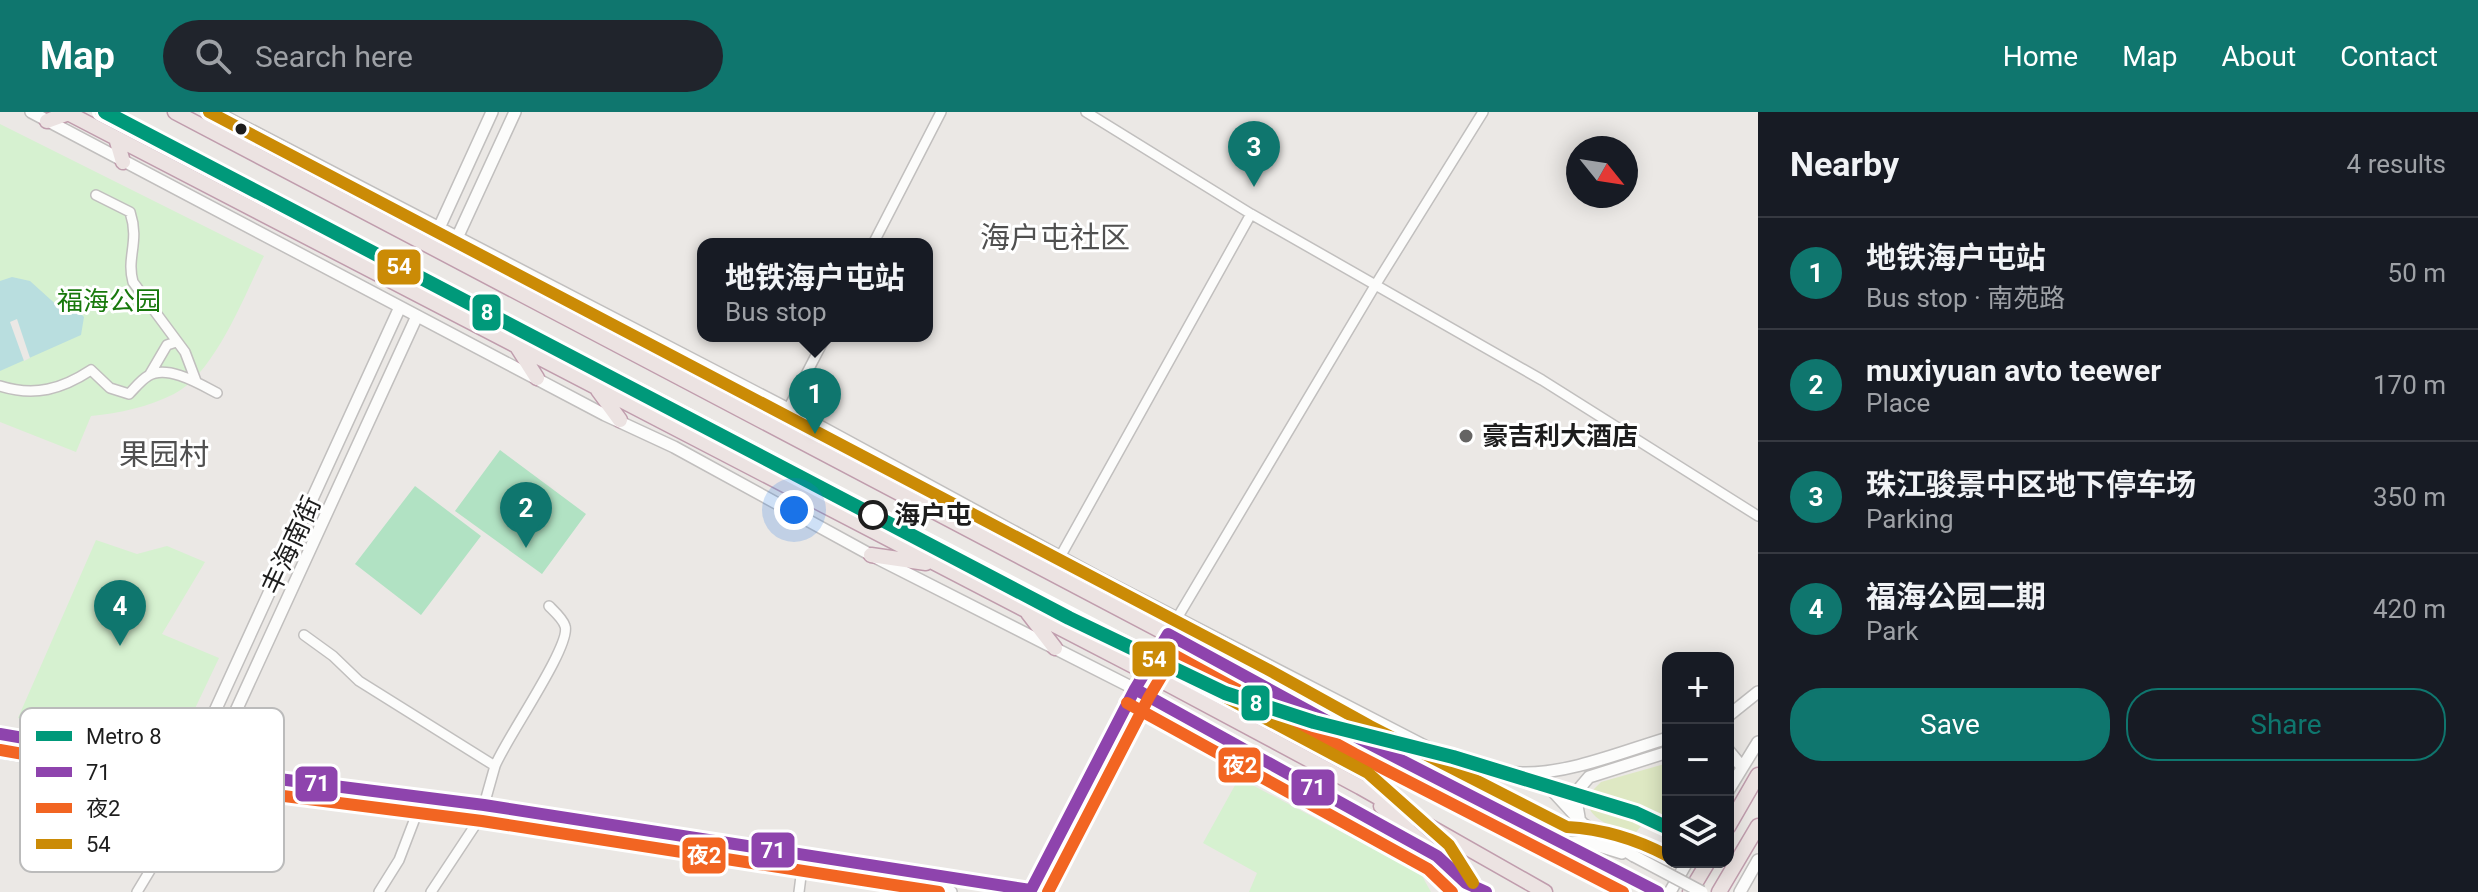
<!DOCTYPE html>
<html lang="en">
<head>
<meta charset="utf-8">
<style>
  :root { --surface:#171b24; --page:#20242c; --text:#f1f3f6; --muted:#9ea1a6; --line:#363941; --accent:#0f766e }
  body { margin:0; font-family:Roboto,"Noto Sans SC",sans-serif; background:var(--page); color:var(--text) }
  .controls { position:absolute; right:24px; bottom:24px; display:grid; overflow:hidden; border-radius:16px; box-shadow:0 4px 20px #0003 }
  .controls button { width:72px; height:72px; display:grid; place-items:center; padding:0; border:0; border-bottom:2px solid var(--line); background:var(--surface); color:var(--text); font:40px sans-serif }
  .compass { position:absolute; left:1566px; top:24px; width:72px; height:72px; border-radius:50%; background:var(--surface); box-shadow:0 4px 20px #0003; rotate:120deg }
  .you { position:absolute; left:794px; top:398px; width:28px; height:28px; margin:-20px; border:6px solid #fff; border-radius:50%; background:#1a73e8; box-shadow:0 0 0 12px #1a73e833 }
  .badge { display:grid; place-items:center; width:52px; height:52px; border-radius:50%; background:var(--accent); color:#fff; font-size:26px; font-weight:700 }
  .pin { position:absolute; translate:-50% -66px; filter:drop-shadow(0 2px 4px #0008) }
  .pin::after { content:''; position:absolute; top:42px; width:28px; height:24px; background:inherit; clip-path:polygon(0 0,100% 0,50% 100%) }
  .popup { position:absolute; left:697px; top:126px; width:236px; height:104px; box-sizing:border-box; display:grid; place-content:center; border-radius:16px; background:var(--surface); filter:drop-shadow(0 2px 6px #0005); font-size:26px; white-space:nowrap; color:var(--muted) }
  .popup b { font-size:30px; color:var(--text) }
  .popup::after { content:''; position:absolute; left:50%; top:100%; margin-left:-16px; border:16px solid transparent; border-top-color:var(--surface) }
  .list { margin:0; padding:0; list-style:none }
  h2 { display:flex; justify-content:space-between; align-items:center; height:104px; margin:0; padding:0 32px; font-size:34px }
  h2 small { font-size:26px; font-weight:400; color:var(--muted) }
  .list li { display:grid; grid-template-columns:52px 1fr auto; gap:24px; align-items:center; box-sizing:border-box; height:112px; padding:0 32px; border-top:2px solid var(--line) }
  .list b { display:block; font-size:30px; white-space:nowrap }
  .list p { margin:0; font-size:26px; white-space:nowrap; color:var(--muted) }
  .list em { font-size:26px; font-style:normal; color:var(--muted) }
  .actions { display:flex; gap:16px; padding:24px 32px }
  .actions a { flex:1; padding:18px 0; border:2px solid var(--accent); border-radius:32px; text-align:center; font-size:28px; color:var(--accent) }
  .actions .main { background:var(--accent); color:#fff }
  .icon { flex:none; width:44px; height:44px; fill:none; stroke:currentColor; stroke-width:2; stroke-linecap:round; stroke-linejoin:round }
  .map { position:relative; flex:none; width:1758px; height:780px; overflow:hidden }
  header { display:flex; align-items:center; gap:48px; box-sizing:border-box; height:112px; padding:0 40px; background:var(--accent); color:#fff }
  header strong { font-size:38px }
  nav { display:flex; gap:44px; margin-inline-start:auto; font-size:28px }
  .search { width:560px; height:72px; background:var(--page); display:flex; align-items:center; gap:20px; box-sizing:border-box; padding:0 28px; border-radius:44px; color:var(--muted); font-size:30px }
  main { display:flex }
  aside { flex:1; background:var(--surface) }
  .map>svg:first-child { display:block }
</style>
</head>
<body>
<header>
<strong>Map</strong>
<div class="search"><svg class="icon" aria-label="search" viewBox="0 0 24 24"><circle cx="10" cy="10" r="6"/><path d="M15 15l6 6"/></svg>Search here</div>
<nav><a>Home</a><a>Map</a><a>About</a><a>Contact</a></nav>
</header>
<main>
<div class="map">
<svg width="1758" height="780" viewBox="0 0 1758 780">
  <rect width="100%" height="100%" fill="#ebe8e5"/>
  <path fill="#dee8c3" d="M1668,651v63h-27l-7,9c-20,-9 -48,-14 -47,-39l14,-14z"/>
  <path fill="#d6f1d0" d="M0,12l264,132c-20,40 -49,117 -90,138 -26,13 -54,19 -83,22l-15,36 -76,-30z
    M96,428l41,14 30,-8 38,16 -43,72 57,24 -40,84 -11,6 -150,-30z
    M1239,666l182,96 10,18h-182l8,-19 -54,-30z"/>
  <path fill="#b1e2c3" d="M500,338l86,64 -44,60 -87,-63z
    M415,374l66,50 -60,79 -66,-51z"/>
  <path fill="#b9dedf" d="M12,165l18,4 31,28 19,4 4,4 -3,18 -81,36v-90z"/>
  <path fill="#ebe8e5" d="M17,207l13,39 -6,3 -14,-39z"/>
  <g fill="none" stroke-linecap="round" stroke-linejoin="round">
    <g stroke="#c1bfbe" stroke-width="12">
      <path id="minor" d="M1086,0l165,102 291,166 216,136
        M96,83l34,17c10,30 -4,45 3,70l52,70 11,29
        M873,132l68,-132
        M150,262l17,-29 9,-3
        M0,274c35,11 62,3 91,-16l19,18 19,6c6,-6 12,-14 19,-18 19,-12 52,8 69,17
        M788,297l38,-73
        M1060,445l191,-343
        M304,523l29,21 26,25 136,85 -11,39
        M495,654c10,-26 77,-121 70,-140 -2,-7 -11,-15 -16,-20
        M137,780l47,-78 9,-29
        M379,780l20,-32 18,-47
        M431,780l47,-71
        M799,780l3,-24
        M1030,780l115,-220 231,-388 107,-172"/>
    </g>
    <g stroke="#c1bfbe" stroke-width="14">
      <path id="tertiary" d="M31,0l574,303 69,32 197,108 264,134 302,167 29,27 20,9
        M216,0l572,297 315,171 341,176c25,8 52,17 79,17 46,1 101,-22 145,-35
        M439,116l53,-116
        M457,126l58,-126
        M1728,604l30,-24
        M0,622l208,36 276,35 564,87
        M1728,638l14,17
        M0,640l149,27 329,42 197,31 127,16 149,24
        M207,662l210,-458
        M1524,662l26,14 33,36 51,32
        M182,671l218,-476
        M1728,679l30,-49
        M1579,705l-3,-17 2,-10 11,-13 79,-25
        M1564,731l22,-1 36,11
        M1445,758l15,22
        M1670,780l17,-30
        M1740,780l18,-32"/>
    </g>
    <g stroke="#c09dad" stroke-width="17">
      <path id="trunk" d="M66,0l1079,560 215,115 185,105
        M175,0l1085,571 102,57 296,152
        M47,9l22,-8
        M116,26l7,24
        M516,233l21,33
        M598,278l22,30
        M871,443l55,8
        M1028,501l27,35
        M1381,632l63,12
        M1381,694l56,50
        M1728,715l30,-52
        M1690,780l18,-30
        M1719,780l39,-66"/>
    </g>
    <use href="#minor" stroke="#fcfcfb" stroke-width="9"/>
    <use href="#tertiary" stroke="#fcfcfb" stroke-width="11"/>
    <use href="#trunk" stroke="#ece3e2" stroke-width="14"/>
    <g stroke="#c1bfbe" stroke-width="14" stroke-linecap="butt">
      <path id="tertiary-bridge" d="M1634,744l68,36"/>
    </g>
    <use href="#tertiary-bridge" stroke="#fcfcfb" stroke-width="11"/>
    <g stroke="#fff" stroke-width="18">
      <path id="bus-1" d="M1135,577l302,167 29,27 20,9
        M0,622l208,36 276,35 546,85
        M1030,780l105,-203 33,-55 194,106 296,152"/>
    </g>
    <g stroke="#fff" stroke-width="18">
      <path id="bus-2" d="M1127,591l301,166 24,23
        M0,638l205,36 277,35 457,71
        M1048,780l101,-195 25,-42 181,99 268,138"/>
    </g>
    <g stroke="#fff" stroke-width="18">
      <path id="bus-3" d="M101,0l1051,546 216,115 81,72 24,38
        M209,0l1058,557 103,57 197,101c36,2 69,12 101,29"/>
    </g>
    <use href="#bus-1" stroke="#8e44ad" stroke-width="12"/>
    <use href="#bus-2" stroke="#f26522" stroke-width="12"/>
    <use href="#bus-3" stroke="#cb8b06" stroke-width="12"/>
    <g stroke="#fff" stroke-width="20">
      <path id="metro-1" d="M105,0l964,506 156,75 89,29 139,35 183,56 32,15"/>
    </g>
    <use href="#metro-1" stroke="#00997a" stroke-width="14"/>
  </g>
  <circle fill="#1d1d1d" stroke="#fff" stroke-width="3" cx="241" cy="17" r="7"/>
  <circle fill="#656463" stroke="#fff" stroke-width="3" cx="1466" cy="324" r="8"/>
  <circle fill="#fff" stroke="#1d1d1d" stroke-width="4" cx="873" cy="403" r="13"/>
  <g text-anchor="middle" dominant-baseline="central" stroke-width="6" stroke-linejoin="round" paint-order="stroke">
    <g font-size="26" fill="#18790c" stroke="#fff">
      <text x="109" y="189">福海公园</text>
    </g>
    <g font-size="26" font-weight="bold" fill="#1d1d1d" stroke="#fff" text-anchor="start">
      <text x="1482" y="324">豪吉利大酒店</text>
    </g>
    <g font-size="26" font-weight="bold" fill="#1d1d1d" stroke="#fff" text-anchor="start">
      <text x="894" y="403">海户屯</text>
    </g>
    <g font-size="26" fill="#1d1d1d" stroke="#fff">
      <text transform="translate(291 433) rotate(-65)">丰海南街</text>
    </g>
    <g font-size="30" fill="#505050" stroke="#fff">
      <text x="1055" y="125">海户屯社区</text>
      <text x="164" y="342">果园村</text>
    </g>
  </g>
  <rect x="20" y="596" width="264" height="164" rx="12" fill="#fff" stroke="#bbb" stroke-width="2"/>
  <rect x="36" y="619" width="36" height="10" fill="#00997a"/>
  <rect x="36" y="655" width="36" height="10" fill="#8e44ad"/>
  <rect x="36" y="691" width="36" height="10" fill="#f26522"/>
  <rect x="36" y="727" width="36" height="10" fill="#cb8b06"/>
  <g font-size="22" fill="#1d1d1d">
    <text x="86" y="632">Metro 8</text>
    <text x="86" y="668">71</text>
    <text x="86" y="704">夜2</text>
    <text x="86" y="740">54</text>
  </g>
  <g stroke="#fff" stroke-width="3">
    <rect x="376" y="136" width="46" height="38" rx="8" fill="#cb8b06"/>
    <rect x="471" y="181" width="31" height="39" rx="8" fill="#00997a"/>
    <rect x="1131" y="528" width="46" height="38" rx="8" fill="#cb8b06"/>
    <rect x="1240" y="572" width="31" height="38" rx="8" fill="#00997a"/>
    <rect x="1217" y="634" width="45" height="38" rx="8" fill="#f26522"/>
    <rect x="294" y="653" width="45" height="38" rx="8" fill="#8e44ad"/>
    <rect x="1290" y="656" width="46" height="39" rx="8" fill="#8e44ad"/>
    <rect x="750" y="719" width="46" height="38" rx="8" fill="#8e44ad"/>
    <rect x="681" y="724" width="46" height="39" rx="8" fill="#f26522"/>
  </g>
  <g font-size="22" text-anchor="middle" font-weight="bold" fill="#fff">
    <text x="399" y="162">54</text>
    <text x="487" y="208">8</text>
    <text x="1154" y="555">54</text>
    <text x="1256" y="599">8</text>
    <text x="1240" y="661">夜2</text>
    <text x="317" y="679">71</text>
    <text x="1313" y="683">71</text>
    <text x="773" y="746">71</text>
    <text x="704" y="751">夜2</text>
  </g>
</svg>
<div class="controls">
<button>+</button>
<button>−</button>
<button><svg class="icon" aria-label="layers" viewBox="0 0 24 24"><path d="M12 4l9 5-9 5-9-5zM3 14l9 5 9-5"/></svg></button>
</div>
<svg class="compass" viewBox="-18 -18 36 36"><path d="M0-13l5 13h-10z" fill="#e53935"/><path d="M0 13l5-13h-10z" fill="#9ea1a6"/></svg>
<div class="you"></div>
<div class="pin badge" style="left:815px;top:322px">1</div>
<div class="popup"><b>地铁海户屯站</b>Bus stop</div>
<div class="pin badge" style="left:526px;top:436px">2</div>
<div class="pin badge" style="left:1254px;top:75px">3</div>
<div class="pin badge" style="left:120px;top:534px">4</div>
</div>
<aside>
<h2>Nearby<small>4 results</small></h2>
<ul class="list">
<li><span class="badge">1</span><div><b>地铁海户屯站</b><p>Bus stop · 南苑路</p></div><em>50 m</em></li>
<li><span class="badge">2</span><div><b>muxiyuan avto teewer</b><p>Place</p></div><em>170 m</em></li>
<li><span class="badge">3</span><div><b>珠江骏景中区地下停车场</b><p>Parking</p></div><em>350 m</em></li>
<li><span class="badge">4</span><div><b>福海公园二期</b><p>Park</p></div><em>420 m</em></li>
</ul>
<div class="actions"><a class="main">Save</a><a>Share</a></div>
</aside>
</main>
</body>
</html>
